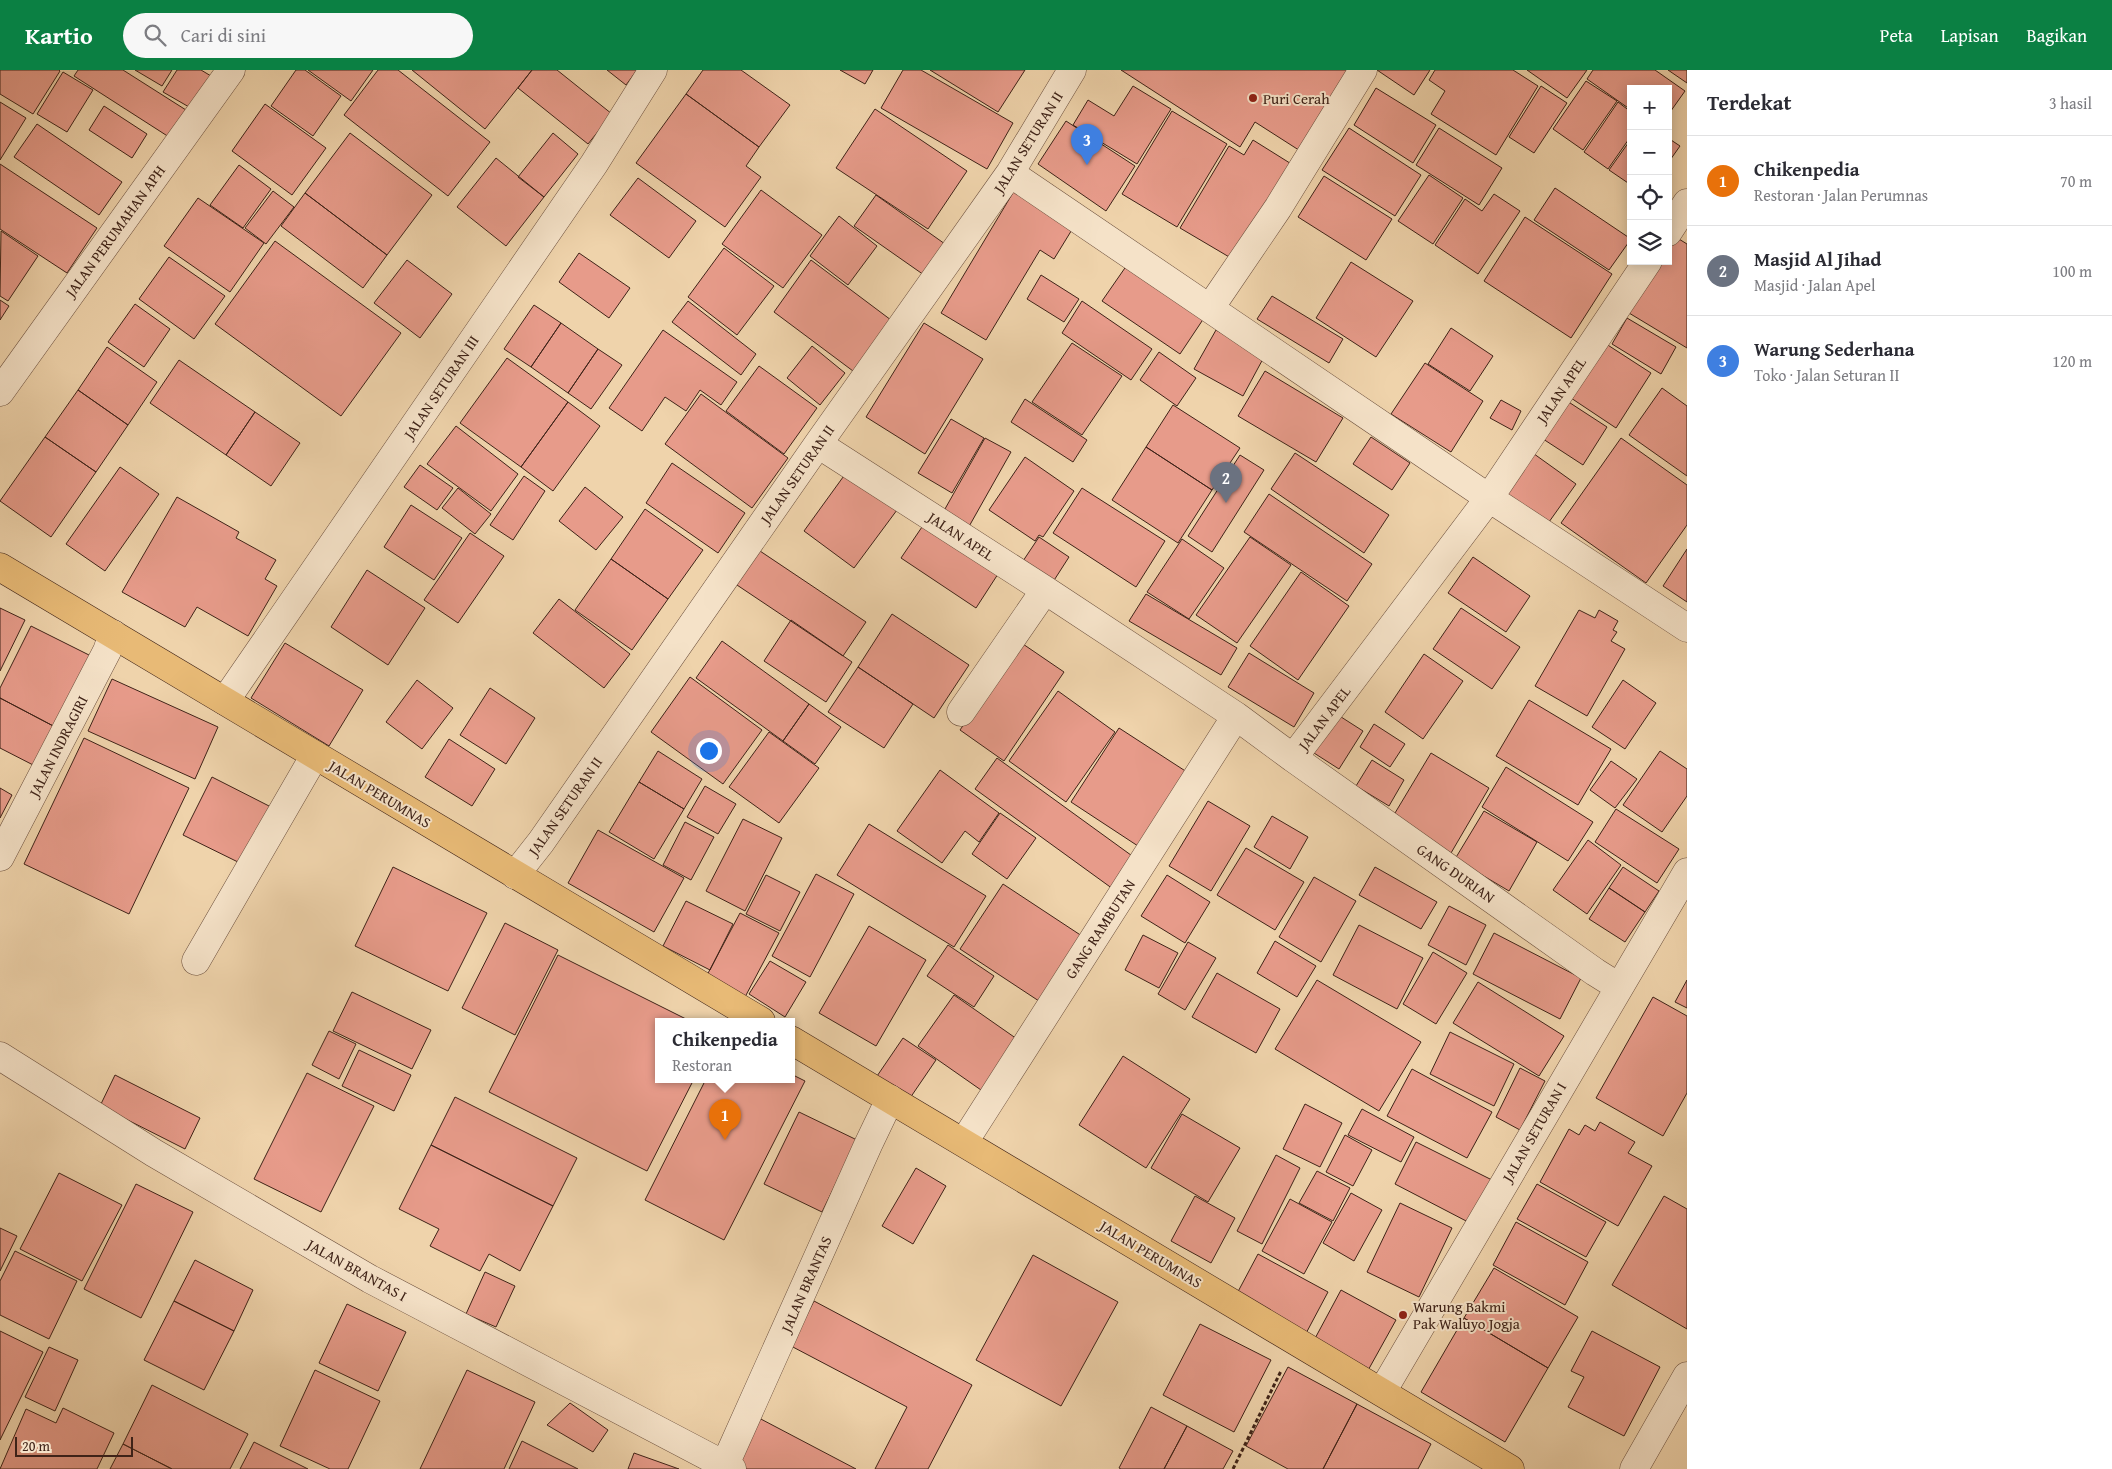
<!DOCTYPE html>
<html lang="id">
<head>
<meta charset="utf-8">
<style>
  :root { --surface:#fff; --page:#f7f7f7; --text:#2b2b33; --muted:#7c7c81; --line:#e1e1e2; --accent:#0b8043 }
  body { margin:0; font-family:"Gentium Book Plus",serif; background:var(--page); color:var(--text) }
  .controls { position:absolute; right:15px; top:15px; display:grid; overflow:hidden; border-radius:0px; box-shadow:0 2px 12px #0003 }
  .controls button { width:45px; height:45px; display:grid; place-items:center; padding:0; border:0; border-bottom:1px solid var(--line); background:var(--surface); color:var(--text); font:25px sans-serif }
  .scale { position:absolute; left:15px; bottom:12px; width:118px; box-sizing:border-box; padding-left:5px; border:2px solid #3f2318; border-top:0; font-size:14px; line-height:18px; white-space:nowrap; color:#3f2318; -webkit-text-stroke:4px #f5e2c8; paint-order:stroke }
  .you { position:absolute; left:708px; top:680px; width:18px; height:18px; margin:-12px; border:4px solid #fff; border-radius:50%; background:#1a73e8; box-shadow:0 0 0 8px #1a73e833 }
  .badge { display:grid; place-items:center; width:32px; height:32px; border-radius:50%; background:var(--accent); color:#fff; font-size:16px; font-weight:700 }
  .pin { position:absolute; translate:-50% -41px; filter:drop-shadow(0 1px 2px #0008) }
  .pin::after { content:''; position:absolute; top:26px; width:18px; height:15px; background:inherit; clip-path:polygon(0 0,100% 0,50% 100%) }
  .popup { position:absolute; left:655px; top:948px; width:140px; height:65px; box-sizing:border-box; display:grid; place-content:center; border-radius:0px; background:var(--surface); filter:drop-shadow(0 1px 4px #0005); font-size:16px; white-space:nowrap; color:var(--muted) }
  .popup b { font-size:19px; color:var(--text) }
  .popup::after { content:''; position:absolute; left:50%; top:100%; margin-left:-10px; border:10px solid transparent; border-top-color:var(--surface) }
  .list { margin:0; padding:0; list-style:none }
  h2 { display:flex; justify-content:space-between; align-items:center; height:65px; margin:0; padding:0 20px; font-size:21px }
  h2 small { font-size:16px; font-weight:400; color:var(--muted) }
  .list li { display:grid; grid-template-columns:32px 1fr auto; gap:15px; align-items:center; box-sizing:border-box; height:90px; padding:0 20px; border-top:1px solid var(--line) }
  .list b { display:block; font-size:19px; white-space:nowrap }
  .list p { margin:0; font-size:16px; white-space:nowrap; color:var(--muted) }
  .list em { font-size:16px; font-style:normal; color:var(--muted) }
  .icon { flex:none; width:28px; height:28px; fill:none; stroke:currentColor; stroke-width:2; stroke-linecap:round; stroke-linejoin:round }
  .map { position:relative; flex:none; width:1687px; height:1399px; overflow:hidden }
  header { display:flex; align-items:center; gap:30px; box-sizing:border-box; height:70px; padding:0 25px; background:var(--accent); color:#fff }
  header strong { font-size:24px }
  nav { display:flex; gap:28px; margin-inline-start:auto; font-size:18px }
  .search { width:350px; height:45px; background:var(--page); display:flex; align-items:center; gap:12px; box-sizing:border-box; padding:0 18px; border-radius:28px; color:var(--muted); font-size:19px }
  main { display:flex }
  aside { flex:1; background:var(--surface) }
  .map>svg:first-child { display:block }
</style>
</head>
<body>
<header>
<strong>Kartio</strong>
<div class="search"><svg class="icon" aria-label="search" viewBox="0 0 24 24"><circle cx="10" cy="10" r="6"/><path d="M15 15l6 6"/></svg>Cari di sini</div>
<nav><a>Peta</a><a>Lapisan</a><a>Bagikan</a></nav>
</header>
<main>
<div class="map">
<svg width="1687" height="1399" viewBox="0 0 1687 1399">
  <rect width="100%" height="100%" fill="#efd3ab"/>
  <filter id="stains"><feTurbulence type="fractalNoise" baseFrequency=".004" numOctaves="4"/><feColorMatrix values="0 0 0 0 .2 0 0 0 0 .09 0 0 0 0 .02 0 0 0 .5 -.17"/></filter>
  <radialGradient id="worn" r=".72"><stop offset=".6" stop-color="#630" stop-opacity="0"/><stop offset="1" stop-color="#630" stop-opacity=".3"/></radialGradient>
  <path fill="#e79b8a" stroke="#3f2318" d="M0,0h59l1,1 -27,43 -33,-20z
    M78,0h45l63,40 -17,27 -95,-61z
    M135,0h37l-10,16z
    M177,0h24l15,9 -20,32 -33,-19z
    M296,0h9l36,26 -28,40 -42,-30z
    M308,0h65l-22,31z
    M378,0h20l92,72 -42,54 -104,-81z
    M412,0h120l-47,59z
    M532,0h25l55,44 -24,30 -70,-56z
    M607,0h30l-11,15z
    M703,0h38l49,35 -31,42 -73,-53z
    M840,0h33l-8,14z
    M903,0h18l92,53 -26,46 -106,-61z
    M930,0h95l-27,42z
    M1121,0h231l-47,84 -50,-32 -15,25z
    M1377,0h53l-16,25z
    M1435,0h78l25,16 -42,69 -65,-41 14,-23 -16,-11z
    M1527,0h60l-20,28z
    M1593,0h62l30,21 -17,24v-26h-37v21l-44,-31z
    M1668,0h19v13z
    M63,2l30,18 -26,42 -30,-18z
    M1586,11l31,20 -34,49 -30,-21z
    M1133,16l38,23 -34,55 -64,-39 15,-25 26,16z
    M1541,16l26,17 -33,50 -25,-16z
    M1376,18l60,37 -23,38 -59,-38z
    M686,24l73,53 -13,19 15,11 -36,50 -89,-64z
    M0,32l26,16 -26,42z
    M1618,32l13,10v24l-23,33 -24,-17z
    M265,34l61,44 -34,47 -60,-44z
    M104,36l43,28 -15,24 -43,-28z
    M875,39l92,62 -39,58 -92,-61z
    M1172,41l55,33 -50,83 -55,-33z
    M1066,51l69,45 -29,45 -68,-47z
    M37,54l85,58 -23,33 -85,-58z
    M1349,58l72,47 -26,41 -73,-46z
    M1439,58l63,40 -23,37 -63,-40z
    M350,63l82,62 -45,60 -82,-62z
    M553,63l25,21 -34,43 -26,-20z
    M1668,68l12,8 -12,17z
    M1631,69v46l-22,-15z
    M1253,70l40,25 -57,96 -56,-33 49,-82 15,9z
    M496,88l48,39 -38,49 -49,-39z
    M0,94l97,64 -30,45 -67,-44z
    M239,95l32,24 -28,39 -33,-23z
    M1429,105l34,23 -30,46 -35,-23z
    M1324,106l68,43 -26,41 -68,-43z
    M638,108l58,43 -27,37 -59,-43z
    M1555,118l76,51 -22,31 -75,-50z
    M761,120l61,45 -39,53 -61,-44z
    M273,121l21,16 -28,37 -21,-16z
    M1014,121l59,37 -19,31 -14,-9 -54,90 -45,-27z
    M305,123l82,62 -24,33 -82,-62z
    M1494,124l26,17 -42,63 -43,-29 30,-46 17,12z
    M876,125l69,49 -21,31 -70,-49z
    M198,128l66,45 -34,49 -66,-46z
    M839,146l38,30 -29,39 -38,-29z
    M1525,147l87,57 -41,64 -87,-57z
    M1,161l37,25 -30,45 -8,-5z
    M1674,166l13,8v104l-58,-35 30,-52h9v-15z
    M275,171l126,92 -60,83 -126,-92z
    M724,178l50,38 -37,49 -49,-38z
    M579,183l51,35 -21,30 -50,-36z
    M169,187l56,39 -31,43 -55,-40z
    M407,190l45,34 -32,44 -46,-35z
    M811,190l80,60 -38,51 -79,-59z
    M1351,192l62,39 -37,56 -60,-39z
    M1127,195l77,53 -24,36 -78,-53z
    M1041,205l38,24 -15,23 -37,-23z
    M1272,226l71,43 -14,24 -72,-44z
    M0,230l9,6 -9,14z
    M688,231l68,53 -15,21 -69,-53z
    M1082,231l70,48 -21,31 -69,-47z
    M135,234l35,25 -26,38 -36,-25z
    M534,235l27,18 -30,44 -27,-18z
    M1627,248l49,29 -15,27 -49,-30z
    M561,253l37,26 -30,44 -37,-26z
    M924,253l59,36 -58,95 -59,-37z
    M1451,258l42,28 -23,35 -42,-27z
    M663,260l74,52 -16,23 -21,-15 -14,21 -21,-14 -23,34 -33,-23z
    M1216,260l48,27 -21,39 -49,-27z
    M1600,270l51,33 -35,55 -51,-34z
    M1072,273l50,33 -40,59 -50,-33z
    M812,276l33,27 -25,32 -33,-27z
    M107,277l50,35 -29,43 -50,-35z
    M598,279l24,16 -31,44 -23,-16z
    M1159,282l37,26 -19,28 -37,-26z
    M507,288l61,44 -47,65 -61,-44z
    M179,290l76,52 -29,43 -76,-52z
    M1425,293l58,38 -32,51 -60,-38z
    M759,296l58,42 -33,46 -58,-43z
    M1265,301l78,47 -27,44 -78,-46z
    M1662,318l25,18v70l-58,-41z
    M78,320l50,35 -32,47 -51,-35z
    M701,324l87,64 -36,50 -87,-64z
    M1025,329l62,41 -14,22 -62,-40z
    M1564,329l43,28 -24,38 -43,-28z
    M1501,330l20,11 -9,19 -22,-12z
    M568,332l32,24 -47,65 -32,-24z
    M1173,335l67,43 -28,42 -66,-43z
    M255,342l45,31 -29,43 -45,-31z
    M951,349l33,19 -32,55 -34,-20z
    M456,356l62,48 -27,37 -64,-47z
    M45,367l51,35 -45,65 -51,-36z
    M1371,367l39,26 -18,27 -39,-26z
    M985,368l26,14 -44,78 -26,-14z
    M1621,368l66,47v40l-41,58 -85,-60z
    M1146,377l66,43 -34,53 -66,-43z
    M1530,381l46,33 -32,45 -46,-33z
    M1295,383l94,62 -25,38 -93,-64z
    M1240,385l24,15 -52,82 -24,-16z
    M1025,387l49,34 -31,46 -4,-2 -4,6 -46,-31z
    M672,393l73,50 -27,40 -72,-50z
    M420,395l33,23 -16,22 -33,-23z
    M120,397l39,27 -54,77 -39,-27z
    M846,403l51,37 -43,58 -50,-37z
    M524,406l21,15 -32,49 -23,-15z
    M585,417l38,30 -27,33 -37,-29z
    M458,418l33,26 -16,20 -33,-26z
    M1082,418l83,53 -29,46 -83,-54z
    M1269,424l103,70 -25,37 -103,-69z
    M177,427l62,35 -3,6 40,22 -11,19 12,7 -29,50 -51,-29 -12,20 -63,-35z
    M411,435l51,33 -28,42 -50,-33z
    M645,439l58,41 -35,49 -57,-40z
    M924,454l74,50 -22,34 -75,-50z
    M470,463l34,23 -46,67 -34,-23z
    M1039,467l30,20 -18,28 -30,-21z
    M1250,467l41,28 -54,78 -41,-28z
    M1182,469l42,29 -35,51 -42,-27z
    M754,477l112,75 -23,34 -112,-75z
    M1687,479v53l-24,-16z
    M1473,487l57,39 -24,36 -58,-39z
    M611,489l57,40 -36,51 -57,-40z
    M367,500l58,38 -37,57 -57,-38z
    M1301,502l48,34 -51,74 -48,-34z
    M1146,524l91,54 -16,27 -92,-54z
    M559,529l71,55 -26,34 -71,-55z
    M0,538l25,12 -25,51z
    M1461,538l59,39 -28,42 -59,-40z
    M1579,540l16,8 4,-8 19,11 -5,9 4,2 -6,9 14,8 -38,67 -52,-30z
    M892,544l77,51 -35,53 -76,-51z
    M791,550l61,42 -26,40 -62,-41z
    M31,556l64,32 -36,71 -59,-31v-10z
    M722,571l87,63 -26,37 -87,-63z
    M1020,572l44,30 -60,89 -44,-31z
    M285,573l78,47 -34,56 -78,-48z
    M1249,583l65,40 -20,34 -66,-40z
    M1424,584l39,27 -40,58 -38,-27z
    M858,597l55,37 -29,44 -56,-36z
    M690,607l72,53 -39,54 -72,-52z
    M112,609l106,48 -23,52 -107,-48z
    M417,610l36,28 -31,41 -36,-27z
    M1623,610l33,23 -31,46 -33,-22z
    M490,618l45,30 -29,46 -46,-29z
    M1058,621l57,41 -49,70 -57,-41z
    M0,628l59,31 -20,39 -39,-20z
    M1529,630l82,49 -33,56 -82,-49z
    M809,634l32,23 -26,37 -32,-23z
    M1338,645l25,16 -24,38 -25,-16z
    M1374,654l31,20 -15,23 -30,-20z
    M1119,658l71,46 -49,74 -70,-46z
    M769,662l50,36 -40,55 -50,-36z
    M84,668l105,50 -60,126 -105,-50z
    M449,669l46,30 -23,37 -47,-29z
    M658,681l44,28 -18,30 -45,-27z
    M1660,681l27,18v27l-25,36 -39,-27z
    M1431,683l58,35 -38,65 -59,-35z
    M997,688l138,100 -22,31 -138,-100z
    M1372,690l32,20 -15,26 -33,-20z
    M1611,691l26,18 -22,29 -25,-18z
    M1506,697l87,55 -25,39 -86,-54z
    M940,700l59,43 -20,29 -14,-11 -23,32 -45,-32z
    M212,707l59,30 -29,57 -59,-29z
    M639,712l45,27 -30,50 -45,-27z
    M705,716l31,18 -18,30 -31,-17z
    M0,718l12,7 -12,23z
    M1208,731l42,25 -39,65 -42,-25z
    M1616,739l63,40 -22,34 -62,-41z
    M1484,741l53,31 -28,49 -54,-32z
    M1000,743l36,25 -29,41 -35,-25z
    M1272,746l36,21 -18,32 -36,-22z
    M743,749l39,19 -37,73 -39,-20z
    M685,752l29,15 -23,43 -28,-15z
    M869,754l117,72 -32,51 -117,-72z
    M598,760l86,48 -30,54 -86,-49z
    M1588,770l33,25 -34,49 -34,-24z
    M1246,778l58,34 -29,48 -58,-35z
    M393,797l94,46 -39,78 -93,-45z
    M1375,797l62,35 -16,27 -62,-34z
    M1623,797l36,24 -14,21 -36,-24z
    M816,804l38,20 -44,83 -38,-21z
    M766,805l34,17 -20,39 -34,-17z
    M1167,805l43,27 -25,41 -44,-27z
    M1314,807l42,24 -35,61 -42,-25z
    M1003,814l85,56 -43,65 -85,-56z
    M1609,818l36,24 -20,30 -36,-23z
    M686,831l47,23 -23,46 -47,-24z
    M1449,836l37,19 -20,40 -38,-20z
    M740,843l39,20 -34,64 -39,-20z
    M505,853l53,27 -43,85 -53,-27z
    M1359,855l64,33 -26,51 -64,-34z
    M869,856l57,34 -50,86 -57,-33z
    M1494,863l87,45 -21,41 -87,-45z
    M1143,865l35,18 -19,35 -34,-18z
    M1275,871l41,25 -19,31 -40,-24z
    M1188,872l28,16 -31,52 -27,-16z
    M948,875l46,31 -20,31 -47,-31z
    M1433,882l34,21 -31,51 -33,-20z
    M558,885l132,66h-31v58h35l-47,92 -158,-79z
    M770,891l36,21 -21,35 -36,-23z
    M1217,903l63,36 -24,44 -64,-36z
    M1317,910l104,62 -42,69 -104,-62z
    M1687,910v28l-12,-6z
    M1478,912l86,54 -25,40 -86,-53z
    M352,922l79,38 -19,39 -79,-38z
    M954,925l63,44 -36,51 -63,-44z
    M1653,927l34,19v77l-24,43 -67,-38z
    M329,961l27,13 -17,35 -27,-14z
    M1450,962l64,32 -20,42 -64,-32z
    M903,968l33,22 -28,41 -33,-22z
    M359,980l52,25 -17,36 -52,-25z
    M1123,986l67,43 -44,69 -67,-43z
    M1520,998l25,13 -25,49 -24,-13z
    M1412,999l80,43 -25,46 -80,-42z
    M307,1003l67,33 -53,106 -67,-33z
    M791,1004l14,7 -81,159 -79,-40 61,-121h85z
    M115,1005l85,43 -15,31 -85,-43z
    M455,1027l122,61 -24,48 -122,-61z
    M1305,1034l37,19 -22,44 -37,-18z
    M1362,1039l52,28 -13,25 -53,-27z
    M799,1042l58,28 -35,72 -58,-28z
    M1182,1044l58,34 -32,54 -57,-34z
    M1600,1052l35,20 -7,11 24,13 -34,60 -78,-44 29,-53 10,6 6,-10 10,6z
    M1345,1065l27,15 -19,36 -27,-14z
    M1416,1072l76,38 -22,43 -75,-39z
    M431,1075l122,61 -33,65 -31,-17 -9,17 -50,-25 9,-17 -40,-20z
    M1276,1085l24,13 -38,76 -25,-13z
    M916,1098l30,18 -33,58 -31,-18z
    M1317,1101l33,17 -17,33 -34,-18z
    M59,1103l63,32 -40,76 -62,-32z
    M136,1114l57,28 -52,106 -57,-29z
    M1537,1114l69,38 -20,35 -69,-38z
    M1351,1123l31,17 -28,51 -31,-18z
    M1195,1126l40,22 -24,45 -40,-22z
    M1664,1126l23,13v120l-75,-44z
    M1290,1129l42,23 -28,52 -42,-23z
    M1400,1133l52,25 -33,69 -52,-25z
    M1516,1152l72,40 -23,43 -72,-40z
    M0,1158l17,8 -17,35z
    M15,1181l62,30 -28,58 -49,-24v-34z
    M1258,1184l70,38 -25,47 -70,-38z
    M1033,1185l85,47 -57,104 -85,-46z
    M195,1190l58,30 -19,41 -60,-30z
    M1494,1198l84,49 -30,51 -84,-50z
    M485,1202l30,14 -19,41 -30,-13z
    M1341,1220l55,30 -30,54 -54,-30z
    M174,1231l60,30 -30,59 -60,-30z
    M814,1231l158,84 -44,84h-53l32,-62 -116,-61z
    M347,1234l59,28 -28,59 -59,-28z
    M1464,1248l84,50 -43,74 -84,-50z
    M1200,1254l71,36 -37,72 -71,-37z
    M0,1261l43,21 -43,88z
    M1592,1261l68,36 -36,69 -56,-29 16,-30 -13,-6z
    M49,1277l29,13 -23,51 -30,-14z
    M1288,1297l69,37 -34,65h-35l-42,-23z
    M315,1300l65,31 -32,68h-18l-50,-23z
    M467,1300l68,32 -31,67h-84z
    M152,1315l96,49 -18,35h-58l-49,-25z
    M570,1333l38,27 -15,22 -46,-27z
    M1357,1334l74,40 -13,25h-95z
    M1151,1337l36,19 -23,43h-43l-2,-1z
    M63,1338l51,25 -17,36h-97l26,-60 30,14z
    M757,1347l99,52h-114l-9,-5z
    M1187,1356l46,25 -10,18h-59z
    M522,1371l56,28h-69z
    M254,1372l54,27h-68z
    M123,1374l49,25h-62z
    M634,1383l45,16h-51z"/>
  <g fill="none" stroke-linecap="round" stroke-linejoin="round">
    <g stroke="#6b4f3d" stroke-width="29">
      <path id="minor" d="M1010,103l479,325 198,130
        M1668,162l19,-29
        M1210,238l68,-100 85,-138
        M0,322l231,-322
        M818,374l227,146 191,126 57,42 196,-260 159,-237
        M225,631l369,-537 59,-94
        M961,642l84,-122
        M1293,688l302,214 24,15
        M0,787l107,-206 6,-17
        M515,805l26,-33 277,-398 192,-271 62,-103
        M196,891l119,-206
        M0,986l154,97 216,126 362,190
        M964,1072l272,-426
        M1382,1322l305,-520
        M723,1399l145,-324 22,-46
        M1634,1399l53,-93"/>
    </g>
    <g stroke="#3f2318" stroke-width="29">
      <path id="major" d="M0,497l761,454
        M791,970l719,429"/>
    </g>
    <path stroke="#3f2318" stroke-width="3" stroke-dasharray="4 2.5" stroke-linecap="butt" d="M1233,1399l48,-98"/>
    <use href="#minor" stroke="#f5e2c8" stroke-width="28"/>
    <use href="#major" stroke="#e8ba76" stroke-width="28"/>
  </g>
  <g fill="#8f2418" stroke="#f5e2c8" stroke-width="2">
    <circle cx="1253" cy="28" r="5"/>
    <circle cx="1403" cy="1245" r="5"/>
  </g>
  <g text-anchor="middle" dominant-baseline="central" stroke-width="4" stroke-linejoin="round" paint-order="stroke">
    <g font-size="15" fill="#3f2318" stroke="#f5e2c8" text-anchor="start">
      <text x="1263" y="28">Puri Cerah</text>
      <text x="1413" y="1236">Warung Bakmi<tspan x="1413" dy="17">Pak Waluyo Jogja</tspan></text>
    </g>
    <g font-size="15" fill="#3f2318" stroke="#f5e2c8">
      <text transform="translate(1028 72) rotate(-58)">JALAN SETURAN II</text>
      <text transform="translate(115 161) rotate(-54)">JALAN PERUMAHAN APH</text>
      <text transform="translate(441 317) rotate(-56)">JALAN SETURAN III</text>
      <text transform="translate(1561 320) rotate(-56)">JALAN APEL</text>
      <text transform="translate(797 404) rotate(-55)">JALAN SETURAN II</text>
      <text transform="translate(961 466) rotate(33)">JALAN APEL</text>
      <text transform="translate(1324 648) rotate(-53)">JALAN APEL</text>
      <text transform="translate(58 676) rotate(-63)">JALAN INDRAGIRI</text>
      <text transform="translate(380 724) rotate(31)">JALAN PERUMNAS</text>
      <text transform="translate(565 736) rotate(-55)">JALAN SETURAN II</text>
      <text transform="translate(1456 803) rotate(35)">GANG DURIAN</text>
      <text transform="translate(1100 859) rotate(-57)">GANG RAMBUTAN</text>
      <text transform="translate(1534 1062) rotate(-60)">JALAN SETURAN I</text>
      <text transform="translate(1151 1184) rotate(31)">JALAN PERUMNAS</text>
      <text transform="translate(357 1200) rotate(29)">JALAN BRANTAS I</text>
      <text transform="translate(806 1214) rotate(-66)">JALAN BRANTAS</text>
    </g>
  </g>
  <rect width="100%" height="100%" filter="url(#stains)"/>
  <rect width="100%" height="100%" fill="url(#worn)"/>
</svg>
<div class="controls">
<button>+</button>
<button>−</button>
<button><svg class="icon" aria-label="locate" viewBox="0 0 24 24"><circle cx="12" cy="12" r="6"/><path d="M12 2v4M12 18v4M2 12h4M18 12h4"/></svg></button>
<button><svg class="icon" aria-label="layers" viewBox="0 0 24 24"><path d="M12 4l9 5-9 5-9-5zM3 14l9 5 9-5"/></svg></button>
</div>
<div class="scale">20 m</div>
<div class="you"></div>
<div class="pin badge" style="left:725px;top:1070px;background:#e8710a">1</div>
<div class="popup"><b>Chikenpedia</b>Restoran</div>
<div class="pin badge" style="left:1226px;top:433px;background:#6b7280">2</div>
<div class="pin badge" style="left:1087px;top:95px;background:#3f7fe0">3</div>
</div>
<aside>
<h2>Terdekat<small>3 hasil</small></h2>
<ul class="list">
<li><span class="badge" style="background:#e8710a">1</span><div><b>Chikenpedia</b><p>Restoran · Jalan Perumnas</p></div><em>70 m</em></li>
<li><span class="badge" style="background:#6b7280">2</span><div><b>Masjid Al Jihad</b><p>Masjid · Jalan Apel</p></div><em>100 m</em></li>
<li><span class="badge" style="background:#3f7fe0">3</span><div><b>Warung Sederhana</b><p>Toko · Jalan Seturan II</p></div><em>120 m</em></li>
</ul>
</aside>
</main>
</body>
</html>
